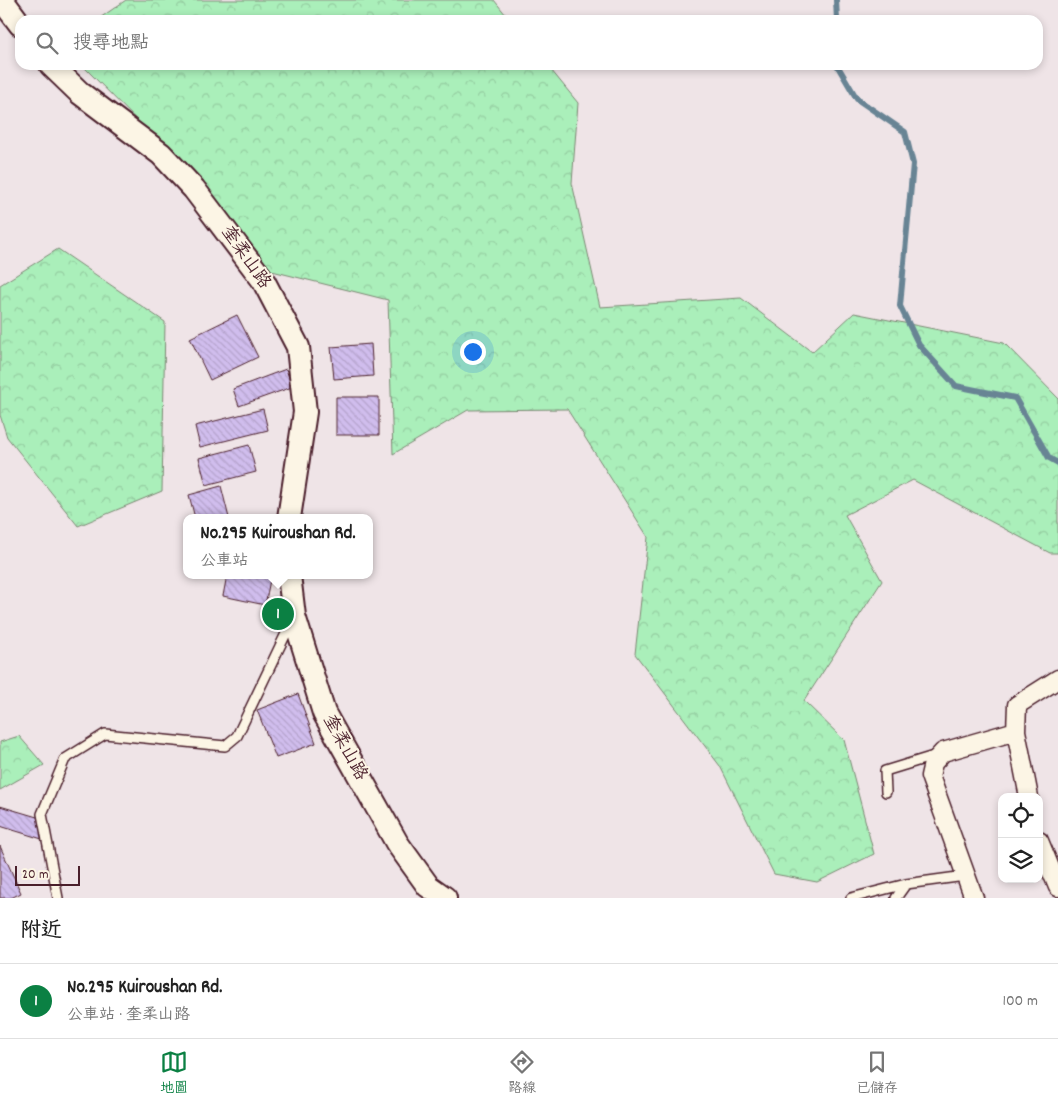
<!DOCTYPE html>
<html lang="zh-TW">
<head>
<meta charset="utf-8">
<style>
  :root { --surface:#fff; --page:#f2f2f2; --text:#222; --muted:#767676; --line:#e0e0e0; --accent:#0b8043 }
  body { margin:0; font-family:Dekko,"LXGW WenKai TC",sans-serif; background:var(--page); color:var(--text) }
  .controls { position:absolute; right:15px; bottom:15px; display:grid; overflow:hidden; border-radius:10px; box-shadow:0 2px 8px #0003 }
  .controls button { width:45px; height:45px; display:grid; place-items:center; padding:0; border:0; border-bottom:1px solid var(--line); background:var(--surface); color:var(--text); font:25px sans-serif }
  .scale { position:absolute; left:15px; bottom:12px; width:65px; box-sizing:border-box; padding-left:5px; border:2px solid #4a1f2b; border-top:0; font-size:14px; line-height:18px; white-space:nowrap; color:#4a1f2b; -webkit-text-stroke:4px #fcf5e5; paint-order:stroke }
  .you { position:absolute; left:472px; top:351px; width:18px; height:18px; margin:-12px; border:4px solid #fff; border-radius:50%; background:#1a73e8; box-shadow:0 0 0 8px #1a73e833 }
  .badge { display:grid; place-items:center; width:32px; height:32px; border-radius:50%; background:var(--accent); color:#fff; font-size:16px; font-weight:700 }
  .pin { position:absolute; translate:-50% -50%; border:2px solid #fff; box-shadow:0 1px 5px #0006 }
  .popup { position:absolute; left:183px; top:514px; width:190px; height:65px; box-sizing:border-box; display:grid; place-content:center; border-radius:10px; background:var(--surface); filter:drop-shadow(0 1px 4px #0005); font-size:16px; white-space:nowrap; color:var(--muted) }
  .popup b { font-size:19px; color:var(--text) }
  .popup::after { content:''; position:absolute; left:50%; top:100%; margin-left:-10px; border:10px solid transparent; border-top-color:var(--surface) }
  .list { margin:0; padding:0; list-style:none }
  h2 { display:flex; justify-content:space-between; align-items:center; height:65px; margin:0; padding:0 20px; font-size:21px }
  h2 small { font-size:16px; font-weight:400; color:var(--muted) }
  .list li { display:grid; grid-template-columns:32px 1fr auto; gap:15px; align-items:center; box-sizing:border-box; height:75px; padding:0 20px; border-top:1px solid var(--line) }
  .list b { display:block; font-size:19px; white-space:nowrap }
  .list p { margin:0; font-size:16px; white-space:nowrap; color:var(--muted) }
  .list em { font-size:16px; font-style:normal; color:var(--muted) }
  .icon { flex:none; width:28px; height:28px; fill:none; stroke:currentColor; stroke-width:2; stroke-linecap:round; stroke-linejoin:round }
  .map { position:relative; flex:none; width:1058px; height:898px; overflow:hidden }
  .search { position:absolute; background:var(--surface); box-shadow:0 2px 8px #0003; left:15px; right:15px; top:15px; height:55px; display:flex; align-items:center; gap:12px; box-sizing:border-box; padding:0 18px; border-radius:15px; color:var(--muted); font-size:19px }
  .sheet { height:140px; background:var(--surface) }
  nav { display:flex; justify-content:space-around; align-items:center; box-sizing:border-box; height:70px; border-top:1px solid var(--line); background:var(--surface); font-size:14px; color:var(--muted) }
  nav a { display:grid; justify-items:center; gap:2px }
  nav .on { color:var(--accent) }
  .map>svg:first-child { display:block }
</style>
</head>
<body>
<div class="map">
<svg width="1058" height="898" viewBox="0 0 1058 898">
  <defs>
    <pattern id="forest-crowns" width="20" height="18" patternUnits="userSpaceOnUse" patternTransform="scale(1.25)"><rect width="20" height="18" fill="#aaefba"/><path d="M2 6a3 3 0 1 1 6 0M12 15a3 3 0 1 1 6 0" fill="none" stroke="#94cca0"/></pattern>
    <pattern id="building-back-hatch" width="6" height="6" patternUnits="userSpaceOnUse" patternTransform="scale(1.25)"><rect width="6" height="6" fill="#d0bded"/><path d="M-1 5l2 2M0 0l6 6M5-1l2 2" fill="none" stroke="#b4a2cb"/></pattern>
  </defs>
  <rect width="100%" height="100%" fill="#efe4e7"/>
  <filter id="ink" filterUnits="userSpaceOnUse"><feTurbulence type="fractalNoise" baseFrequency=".02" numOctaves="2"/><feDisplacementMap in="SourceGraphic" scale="10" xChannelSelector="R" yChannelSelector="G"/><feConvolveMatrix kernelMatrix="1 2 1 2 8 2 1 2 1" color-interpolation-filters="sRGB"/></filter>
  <g filter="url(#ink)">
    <path fill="url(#forest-crowns)" stroke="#7a8772" d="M126,0h368l16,20h-413z
      M82,65h465l31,38 -6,80 28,124 141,-9 71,54 42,-39 150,30 54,55v155h-8l-137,-73 -68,35 37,66 -78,120 40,39 30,114 -57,28 -43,-8 -54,-108 -85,-112 13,-117 -81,-128 -99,1 -75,44 -5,-154 -128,-32 -64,-88z
      M58,249l107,73 -3,169 -84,35 -71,-89 -7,-22v-130z
      M19,736l25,29 -44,25v-48z"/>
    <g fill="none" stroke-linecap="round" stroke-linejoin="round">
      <path stroke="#678494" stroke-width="6" d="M836,0l1,20
        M837,65l20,34 48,33 8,32 -13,142 19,39 37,41 59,12 34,60 9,5"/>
    </g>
    <path fill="url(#building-back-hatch)" stroke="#4a1f2b" d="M237,315l21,42 -48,23 -20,-42z
      M371,344l2,32 -39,3 -3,-32z
      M286,369l6,18 -53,19 -6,-17z
      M336,397h43v38h-43z
      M263,409l5,21 -68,17 -5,-21z
      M249,445l7,27 -50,13 -7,-27z
      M221,486l8,32h-34l-6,-23z
      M227,575h44l-6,30 -42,-9z
      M298,694l18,49 -40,15 -19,-48z
      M0,806l47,14 -5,19 -42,-13z
      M0,846l21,47 -10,5h-11z"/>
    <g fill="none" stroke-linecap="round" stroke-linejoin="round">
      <g stroke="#4a1f2b" stroke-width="12">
        <path id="service" d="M886,792l-1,-21 52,-16
          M58,898l-16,-84 23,-55 40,-25 120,12 12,-10 55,-115
          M851,898l55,-14 59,-8
          M896,898l10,-14"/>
      </g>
      <g stroke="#4a1f2b" stroke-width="21">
        <path id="minor" d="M1016,731l13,66
          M1039,841l19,46
          M974,898l-44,-122 3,-13 10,-11 73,-21 1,-26 41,-26"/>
      </g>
      <g stroke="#4a1f2b" stroke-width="26">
        <path id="tertiary" d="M2,0l18,24
          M51,65l29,28 81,61 33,35 69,91 35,67 7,65 -16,106
          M289,575l5,41 30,97 73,130 31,43 17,12"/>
      </g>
      <use href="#service" stroke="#fcf5e5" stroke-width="9"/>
      <use href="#minor" stroke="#fcf5e5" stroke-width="18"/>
      <use href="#tertiary" stroke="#fcf5e5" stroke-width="22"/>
    </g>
  </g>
  <g text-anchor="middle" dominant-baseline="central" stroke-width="4" stroke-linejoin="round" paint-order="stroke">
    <g font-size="18" fill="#4a1f2b" stroke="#fcf5e5">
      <text transform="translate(245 258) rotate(55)">奎柔山路</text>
      <text transform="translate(344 748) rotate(61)">奎柔山路</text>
    </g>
  </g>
</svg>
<div class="controls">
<button><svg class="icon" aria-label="locate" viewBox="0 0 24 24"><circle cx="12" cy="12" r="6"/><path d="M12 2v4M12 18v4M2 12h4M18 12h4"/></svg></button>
<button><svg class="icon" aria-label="layers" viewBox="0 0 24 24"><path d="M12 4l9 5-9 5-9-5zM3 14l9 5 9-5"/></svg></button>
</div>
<div class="scale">20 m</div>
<div class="you"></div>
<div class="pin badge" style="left:278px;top:614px">1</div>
<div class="popup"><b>No.295 Kuiroushan Rd.</b>公車站</div>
<div class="search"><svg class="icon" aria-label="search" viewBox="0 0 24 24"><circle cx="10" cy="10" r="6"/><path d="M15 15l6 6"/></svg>搜尋地點</div>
</div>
<section class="sheet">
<h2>附近<small></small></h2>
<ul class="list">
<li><span class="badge">1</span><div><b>No.295 Kuiroushan Rd.</b><p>公車站 · 奎柔山路</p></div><em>100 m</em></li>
</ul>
</section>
<nav>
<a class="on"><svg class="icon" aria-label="map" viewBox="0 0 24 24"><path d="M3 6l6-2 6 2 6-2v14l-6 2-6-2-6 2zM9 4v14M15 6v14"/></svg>地圖</a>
<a><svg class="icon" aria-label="directions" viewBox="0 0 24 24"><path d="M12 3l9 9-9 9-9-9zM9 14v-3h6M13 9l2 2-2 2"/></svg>路線</a>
<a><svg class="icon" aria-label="saved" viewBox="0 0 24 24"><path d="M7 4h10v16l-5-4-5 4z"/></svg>已儲存</a>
</nav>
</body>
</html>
